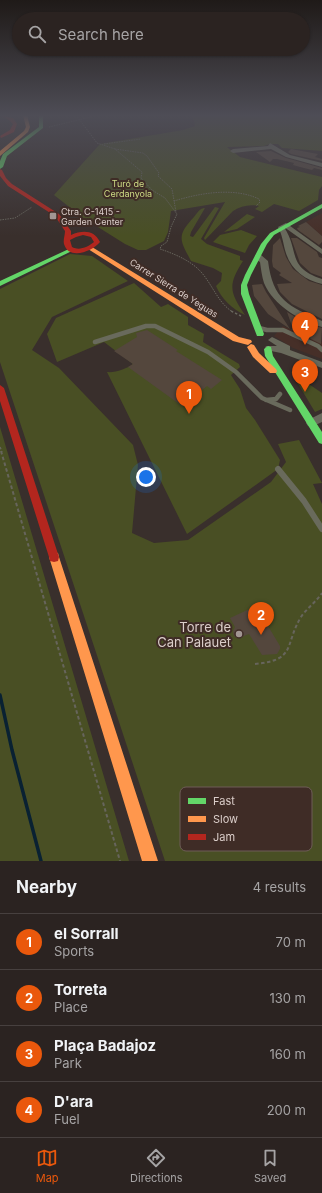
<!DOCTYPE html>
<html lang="en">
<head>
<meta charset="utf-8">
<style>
  :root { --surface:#2b2321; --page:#372f2e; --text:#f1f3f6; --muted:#a6a4a5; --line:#47403f; --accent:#ea580c }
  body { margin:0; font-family:Inter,sans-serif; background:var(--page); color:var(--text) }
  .you { position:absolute; left:146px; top:477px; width:14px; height:14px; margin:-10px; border:3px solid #fff; border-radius:50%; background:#1a73e8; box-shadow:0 0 0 6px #1a73e833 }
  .badge { display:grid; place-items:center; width:26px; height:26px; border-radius:50%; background:var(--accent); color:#fff; font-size:13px; font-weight:700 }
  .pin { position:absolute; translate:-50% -33px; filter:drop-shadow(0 1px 2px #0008) }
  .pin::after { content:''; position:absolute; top:21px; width:14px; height:12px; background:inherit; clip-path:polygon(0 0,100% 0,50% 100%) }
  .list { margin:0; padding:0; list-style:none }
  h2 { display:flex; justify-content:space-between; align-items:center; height:52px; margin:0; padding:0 16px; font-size:17px }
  h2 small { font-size:13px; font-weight:400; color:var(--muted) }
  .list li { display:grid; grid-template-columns:26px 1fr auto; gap:12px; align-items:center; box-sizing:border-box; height:56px; padding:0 16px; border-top:1px solid var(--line) }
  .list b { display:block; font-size:15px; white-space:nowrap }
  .list p { margin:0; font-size:13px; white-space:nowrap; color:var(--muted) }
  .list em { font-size:13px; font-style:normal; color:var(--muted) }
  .icon { flex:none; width:22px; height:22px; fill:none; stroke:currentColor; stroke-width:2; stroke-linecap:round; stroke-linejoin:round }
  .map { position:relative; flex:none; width:322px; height:861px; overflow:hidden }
  .search { position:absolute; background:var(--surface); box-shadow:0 1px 3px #0004; left:12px; right:12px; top:12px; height:44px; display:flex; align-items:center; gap:10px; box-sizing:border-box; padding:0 14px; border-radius:22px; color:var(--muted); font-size:15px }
  .sheet { height:276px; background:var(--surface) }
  nav { display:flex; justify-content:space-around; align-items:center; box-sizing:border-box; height:56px; border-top:1px solid var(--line); background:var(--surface); font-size:11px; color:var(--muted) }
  nav a { display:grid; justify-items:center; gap:2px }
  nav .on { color:var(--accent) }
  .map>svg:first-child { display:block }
</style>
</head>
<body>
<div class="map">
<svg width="322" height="861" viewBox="0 0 322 861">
  <rect width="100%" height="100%" fill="#392f2c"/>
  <path fill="#462f28" d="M322,213v23l-16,-14z
    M283,326l39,16v17l-29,-11 -19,-12z"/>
  <path fill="#494f24" d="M190,115h132v36l-40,-3 -4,-4h-8l-6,2 -37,1 13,10 82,20v9l-3,4 -1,10 -19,11 -25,-7 -12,8 -7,-3 4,-3c-10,-2 -18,0 -26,5l-28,29 -1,-2 21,-36 -54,9 -3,21 -4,9 -18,9h-8l-13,-6 -43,-27 -28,-22 46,-51 83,-14 12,-4 -2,-8z
    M215,207l4,1 -18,31 6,5 33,12v4l3,1c-15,24 -14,30 2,54 -12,-5 -24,-17 -29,-29l5,-5 1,-8 -9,-5 -22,-7c-11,-21 -15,-25 3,-44 3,-4 6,-9 11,-9l-14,24 -1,4 3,1z
    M247,214l8,3 -18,12 -13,3z
    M241,230l16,6 -8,9 -4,8 -32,-11 7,-7z
    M70,254l22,2 36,25 -76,36 -20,33 27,18 74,77 5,20 -6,68 22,10 34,-3 83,-58 15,-20 -8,-18 21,-4 23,43 -9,1 9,20v357h-157l-165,-499v-73z
    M134,283l27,24 7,-3 20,13v8l16,9 -1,8 36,22 1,3 -9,8 9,14 6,19 9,12 25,40 -2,9 -91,65 -80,-162c8,1 19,-3 26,-8l-29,-22 -47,20 -10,-28 9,-16z
    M291,372l31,21v16l-7,3z
    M0,427l129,434h-129z"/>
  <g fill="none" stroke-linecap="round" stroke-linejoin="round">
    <path stroke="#092132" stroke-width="3.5" d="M0,695l12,55 29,111"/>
  </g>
  <path fill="#54473d" d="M291,149l27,5 -3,3 7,2v2l-31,-7 -3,-2z
    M271,151l15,7 36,10v2l-8,-2 -2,2 -12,-3 -7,-2 1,-2 -17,-4h-4l-3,3 -14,-10z
    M306,222l16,14v6l-3,3 -21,-15 -1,-2 3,-1 -2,-1z
    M280,238l6,19 7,12 16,12 13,4v34l-30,-15 -12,-12 -3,-8 15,-1 -13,-8 2,-2 -8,-6 -1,-6 1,-16z
    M291,238h6l20,14 2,5 3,1v19l-11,-4 -11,-10z
    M262,284l4,8 24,37 -22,-15 -14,-18 -2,-11z
    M287,312l17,10 18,6 -1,16 -30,-15h2z
    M147,330l31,20 -2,1 46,29 -11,9 -4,-3 -25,20 -54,-39 5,-3 -19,-13 23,-14 -1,-4z
    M256,606l24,40v3l-3,5 -15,1 -13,-21 -10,4 -5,-2 -1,-5 2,-4 -5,-9z"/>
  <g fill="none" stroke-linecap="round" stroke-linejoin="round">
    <path stroke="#67655c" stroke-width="1" stroke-dasharray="1.5 1" stroke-linecap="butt" d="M76,115l21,28 18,6 27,23 -1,6 11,12 13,8 12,16 -6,13 -4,15 -6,4 -1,3c12,4 27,10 37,19 14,12 20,35 36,44
      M49,127l50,-12
      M104,144l37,-5
      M115,149l28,4 4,3 12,17 -1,3 14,13 4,23
      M174,201c26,-8 60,-14 85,-2l1,3 -4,4
      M0,220l15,-2 17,-11"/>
    <path stroke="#67655c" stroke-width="1.5" stroke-dasharray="2.5 2" stroke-linecap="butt" d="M231,311l10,5
      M0,447l2,5"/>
    <path stroke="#67655c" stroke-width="2" stroke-dasharray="3.5 2.5" stroke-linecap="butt" d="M1,451l119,410
      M255,664c42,-4 29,-19 46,-47 6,-9 15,-15 21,-24"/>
    <path stroke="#696a5c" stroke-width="4.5" d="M259,328l8,2h16l35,16 4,4
      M95,342l51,-16h9l53,26 28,20 26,26 28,12
      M311,372l5,-9
      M266,400l10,-1 4,-5"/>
    <path stroke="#696a5c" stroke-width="6" d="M278,469l26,32 18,28"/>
    <path fill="#696a5c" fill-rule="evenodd" d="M270,143l20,12 32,8v4l-36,-10 -15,-8 -38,4 -3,-2 3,-2 35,-3z
      M286,223l36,26v5l-38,-27c16,24 2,40 38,52v5c-18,-4 -32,-15 -37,-34 -2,-8 -3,-16 -7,-23z
      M255,255h6l7,6c5,39 20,45 54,60v6c-22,-6 -49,-22 -58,-44 -2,-6 -3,-14 -4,-21l-5,-3z
      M272,337l18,9v4l32,12v6l-41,-15 -15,-3 -1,-2 1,-2h11l-9,-6z
      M322,413v9l-11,5 -3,-1 -2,-3 2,-3z"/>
    <path fill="#63d668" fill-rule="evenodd" d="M39,115h4v13l-36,28 -4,11 -3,2v-8l3,-7 36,-27z
      M322,204v4l-48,27 -7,9 -16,31 -4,10 2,9 15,40 -1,2h-6l-16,-42v-9l4,-10 16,-31 9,-11z
      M71,248l5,1 -76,37v-5z
      M268,346l3,1 2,9 49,76v12l-3,-1 -54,-87 -1,-7z"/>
    <path fill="#ff974d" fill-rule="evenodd" d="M23,115h4l3,12 -2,5 -28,24v-5l24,-20 2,-4z
      M88,247h4l147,90 12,3 1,2 -4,3 -15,-4 -145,-92z
      M251,344l3,1 5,8 17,16 1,2 -1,2h-6l-17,-16 -6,-10z
      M54,552l4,1 1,4 99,304h-16l-93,-304 1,-4z"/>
    <path fill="#b3261e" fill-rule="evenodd" d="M0,115l13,3 4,6 -3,8 -13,6 -1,-2 10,-6 3,-6 -4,-4z
      M0,169l2,1 4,8 6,6 47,30 12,17v4c12,-5 23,-5 29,7 -7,9 -31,19 -36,2 -1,-4 1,-9 1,-13l-10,-15 -47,-30 -8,-10zM83,235l8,2 3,5c-6,5 -15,9 -22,5l-2,-7 6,-3z
      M0,385l4,3 55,169 -1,4 -4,1 -4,-1 -1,-4 -49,-156z"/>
  </g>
  <linearGradient id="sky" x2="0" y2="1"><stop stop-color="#1f1a18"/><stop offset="0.49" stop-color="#4e4d56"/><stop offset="1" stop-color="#4e4d56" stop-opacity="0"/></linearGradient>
  <rect width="322" height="236" fill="url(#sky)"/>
  <g fill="#a29693" stroke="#3f2c26" stroke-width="1.5">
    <rect x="49" y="212" width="8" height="8" rx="2"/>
    <circle cx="239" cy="634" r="4"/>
  </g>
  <g text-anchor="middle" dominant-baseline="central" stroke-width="4" stroke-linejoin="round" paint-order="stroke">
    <g font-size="9" fill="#cedc85" stroke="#3f2c26">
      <text x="128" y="183">Turó de<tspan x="128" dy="10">Cerdanyola</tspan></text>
    </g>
    <g font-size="9" fill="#dbceca" stroke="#3f2c26" text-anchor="start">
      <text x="61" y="211">Ctra. C-1415 -<tspan x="61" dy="10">Garden Center</tspan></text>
    </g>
    <g font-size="9" fill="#dbceca" stroke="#3f2c26">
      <text transform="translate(174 288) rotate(32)">Carrer Sierra de Yeguas</text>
    </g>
    <g font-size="13" fill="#dbceca" stroke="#3f2c26" text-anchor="end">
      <text x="231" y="627">Torre de<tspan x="231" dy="15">Can Palauet</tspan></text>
    </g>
  </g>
  <rect x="180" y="787" width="132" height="64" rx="6" fill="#3f2c26" stroke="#6e5d57" stroke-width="1"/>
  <rect x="188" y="798" width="18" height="6" fill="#63d668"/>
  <rect x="188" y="816" width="18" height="6" fill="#ff974d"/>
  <rect x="188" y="834" width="18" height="6" fill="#b3261e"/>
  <g font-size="11" fill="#dbceca">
    <text x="213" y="805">Fast</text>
    <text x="213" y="823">Slow</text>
    <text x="213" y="841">Jam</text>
  </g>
</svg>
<div class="you"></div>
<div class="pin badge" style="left:189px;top:414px">1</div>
<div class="pin badge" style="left:261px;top:635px">2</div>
<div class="pin badge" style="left:305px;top:392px">3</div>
<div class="pin badge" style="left:305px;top:345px">4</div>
<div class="search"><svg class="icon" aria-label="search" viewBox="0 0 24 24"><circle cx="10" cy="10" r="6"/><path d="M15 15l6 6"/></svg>Search here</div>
</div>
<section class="sheet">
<h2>Nearby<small>4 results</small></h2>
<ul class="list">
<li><span class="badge">1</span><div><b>el Sorrall</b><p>Sports</p></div><em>70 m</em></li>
<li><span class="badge">2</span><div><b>Torreta</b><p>Place</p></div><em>130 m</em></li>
<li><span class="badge">3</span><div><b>Plaça Badajoz</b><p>Park</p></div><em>160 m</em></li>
<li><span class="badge">4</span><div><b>D'ara</b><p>Fuel</p></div><em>200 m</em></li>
</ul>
</section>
<nav>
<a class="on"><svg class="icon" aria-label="map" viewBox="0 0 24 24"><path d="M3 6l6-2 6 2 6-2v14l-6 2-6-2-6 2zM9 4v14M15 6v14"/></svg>Map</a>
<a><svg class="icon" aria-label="directions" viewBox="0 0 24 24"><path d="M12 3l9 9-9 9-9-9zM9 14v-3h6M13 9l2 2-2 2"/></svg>Directions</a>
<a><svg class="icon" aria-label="saved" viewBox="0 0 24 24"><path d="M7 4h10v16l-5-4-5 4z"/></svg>Saved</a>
</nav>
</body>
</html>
